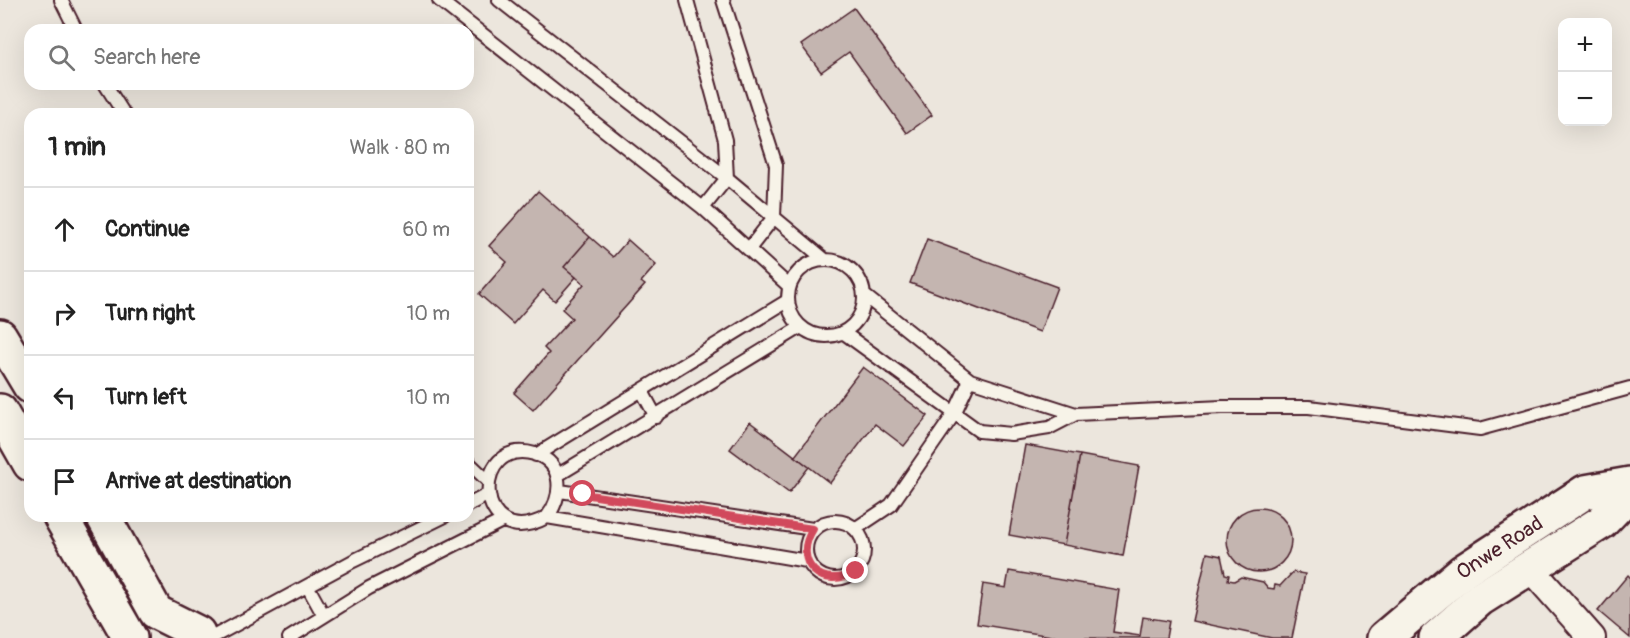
<!DOCTYPE html>
<html lang="en">
<head>
<meta charset="utf-8">
<style>
  :root { --surface:#fff; --page:#f2f2f2; --text:#222; --muted:#767676; --line:#e0e0e0 }
  body { margin:0; font-family:Pangolin,sans-serif; background:var(--page); color:var(--text) }
  .controls { position:absolute; right:18px; top:18px; display:grid; overflow:hidden; border-radius:12px; box-shadow:0 6px 24px #0002 }
  .controls button { width:54px; height:54px; display:grid; place-items:center; padding:0; border:0; border-bottom:2px solid var(--line); background:var(--surface); color:var(--text); font:30px sans-serif }
  .stop { position:absolute; width:18px; height:18px; margin:-14px; border:4px solid #d1495b; border-radius:50%; background:#fff }
  .stop.end { background:#d1495b; border-color:#fff; box-shadow:0 2px 6px #0008 }
  .list { margin:0; padding:0; list-style:none }
  h2 { display:flex; justify-content:space-between; align-items:center; height:78px; margin:0; padding:0 24px; font-size:26px }
  h2 small { font-size:20px; font-weight:400; color:var(--muted) }
  .list li { display:grid; grid-template-columns:39px 1fr auto; gap:18px; align-items:center; box-sizing:border-box; height:84px; padding:0 24px; border-top:2px solid var(--line) }
  .list b { display:block; font-size:22px; white-space:nowrap }
  .list em { font-size:20px; font-style:normal; color:var(--muted) }
  .icon { flex:none; width:33px; height:33px; fill:none; stroke:currentColor; stroke-width:2; stroke-linecap:round; stroke-linejoin:round }
  .map { position:relative; flex:none; width:1630px; height:638px; overflow:hidden }
  .search { position:absolute; background:var(--surface); box-shadow:0 6px 24px #0002; left:24px; top:24px; width:450px; height:66px; display:flex; align-items:center; gap:15px; box-sizing:border-box; padding:0 21px; border-radius:18px; color:var(--muted); font-size:22px }
  .panel { position:absolute; background:var(--surface); box-shadow:0 6px 24px #0002; left:24px; top:108px; width:450px; height:414px; border-radius:18px }
  .map>svg:first-child { display:block }
</style>
</head>
<body>
<div class="map">
<svg width="1630" height="638" viewBox="0 0 1630 638">
  <rect width="100%" height="100%" fill="#ece6dd"/>
  <filter id="ink" filterUnits="userSpaceOnUse"><feTurbulence type="fractalNoise" baseFrequency=".0167" numOctaves="2"/><feDisplacementMap in="SourceGraphic" scale="12" xChannelSelector="R" yChannelSelector="G"/><feConvolveMatrix kernelMatrix="1 2 1 2 8 2 1 2 1" color-interpolation-filters="sRGB"/></filter>
  <g filter="url(#ink)">
    <path fill="#c4b5b0" stroke="#4a1f2b" stroke-width="1.5" d="M854,8l78,107 -25,18 -58,-81 -28,20 -20,-27z
      M538,191l52,46 -26,30 12,10 -21,24 -12,-11 -30,34 -34,-30 28,-32 -18,-16z
      M590,237l23,20 15,-17 28,25 -15,17 4,3 -112,125 -19,-17 35,-40 -5,-5 28,-30 -10,-9 22,-25 -20,-17z
      M927,239l130,48 -17,45 -130,-49z
      M863,367l65,49 -24,30 -29,-22 -45,59 -35,-27z
      M750,422l59,45 -20,26 -59,-44z
      M1025,445l55,10 -16,90 -55,-10z
      M1080,455l59,11 -16,90 -59,-11z
      M1227 540a32 32 0 1 1 64 0a32 32 0 1 1-64 0Z
      M1207,553l14,3 4,18 4,1 -1,5 6,1 7,-4 22,5 5,6 6,1 1,-4 5,1 13,-14 12,2 -13,64h-20l-80,-17z
      M1009,571l110,19 -6,42 27,4 3,-19 26,4 -3,17h-102l-87,-14 6,-40 23,4z
      M1628,575l2,2v61l-32,-27z"/>
    <g fill="none" stroke-linecap="round" stroke-linejoin="round">
      <g stroke="#4a1f2b" stroke-width="16">
        <path id="lane" d="M61,0l15,30
          M439,0l264,208 86,78
          M499,0l228,178 97,81
          M687,0l38,140 2,38 -24,30
          M723,0l53,165 -2,52 -25,32
          M105,84l19,30
          M788 298a38 38 0 1 1 76 0a38 38 0 1 1-76 0Z
          M865,296l105,84 106,34 146,-7h87l171,22 150,-41
          M844,333l135,98 32,3 38,-6 27,-14
          M642,391l14,26
          M536,455l251,-154
          M468,462l19,18
          M558,475l243,-148
          M560,491l253,38
          M468,505l19,-10
          M547,517c16,-20 18,-54 -12,-63 -66,-19 -61,102 12,63l260,44
          M806 550a29 29 0 1 1 58 0a29 29 0 1 1-58 0Z
          M855,529l36,-24 63,-91 16,-34
          M308,587l16,29
          M211,638l142,-77 92,-45
          M289,638l80,-50 135,-68"/>
      </g>
      <g stroke="#4a1f2b" stroke-width="30">
        <path id="street" d="M1530,568l62,70"/>
      </g>
      <g stroke="#4a1f2b" stroke-width="38">
        <g id="secondary">
          <path d="M0,336l30,50"/>
          <path d="M0,411l30,53"/>
          <path d="M60,516l70,122"/>
          <path d="M103,516l53,96 42,21"/>
          <path id="s1" d="M1384,638l78,-66 123,-80 45,-8"/>
          <path d="M1436,638l44,-39 122,-77 28,-29"/>
        </g>
      </g>
      <use href="#lane" stroke="#f7f3e8" stroke-width="12"/>
      <use href="#street" stroke="#f7f3e8" stroke-width="26"/>
      <use href="#secondary" stroke="#f7f3e8" stroke-width="33"/>
    </g>
  </g>
  <g fill="none" stroke-linecap="round" stroke-linejoin="round" filter="url(#ink)">
    <path stroke="#d1495b" stroke-width="8" d="M583,494l230,35c-22,34 10,63 43,42"/>
  </g>
  <g text-anchor="middle" dominant-baseline="central" stroke-width="4.5" stroke-linejoin="round" paint-order="stroke">
    <g font-size="21" fill="#4a1f2b" stroke="#f7f3e8">
      <text stroke="none"><textPath href="#s1" startOffset="147">Onwe Road</textPath></text>
    </g>
  </g>
</svg>
<div class="controls">
<button>+</button>
<button>−</button>
</div>
<div class="stop" style="left:583px;top:494px"></div>
<div class="stop end" style="left:856px;top:571px"></div>
<div class="search"><svg class="icon" aria-label="search" viewBox="0 0 24 24"><circle cx="10" cy="10" r="6"/><path d="M15 15l6 6"/></svg>Search here</div>
<section class="panel">
<h2>1 min<small>Walk · 80 m</small></h2>
<ul class="list">
<li><svg class="icon" aria-label="ahead" viewBox="0 0 24 24"><path d="M12 20V5M6 11l6-6 6 6"/></svg><div><b>Continue</b></div><em>60 m</em></li>
<li><svg class="icon" aria-label="right" viewBox="0 0 24 24"><path d="M7 20v-9h11M14 6l5 5-5 5"/></svg><div><b>Turn right</b></div><em>10 m</em></li>
<li><svg class="icon" aria-label="left" viewBox="0 0 24 24"><path d="M17 20v-9H6M10 6l-5 5 5 5"/></svg><div><b>Turn left</b></div><em>10 m</em></li>
<li><svg class="icon" aria-label="arrive" viewBox="0 0 24 24"><path d="M6 21V4h12l-3 4 3 4H6"/></svg><div><b>Arrive at destination</b></div></li>
</ul>
</section>
</div>
</body>
</html>
